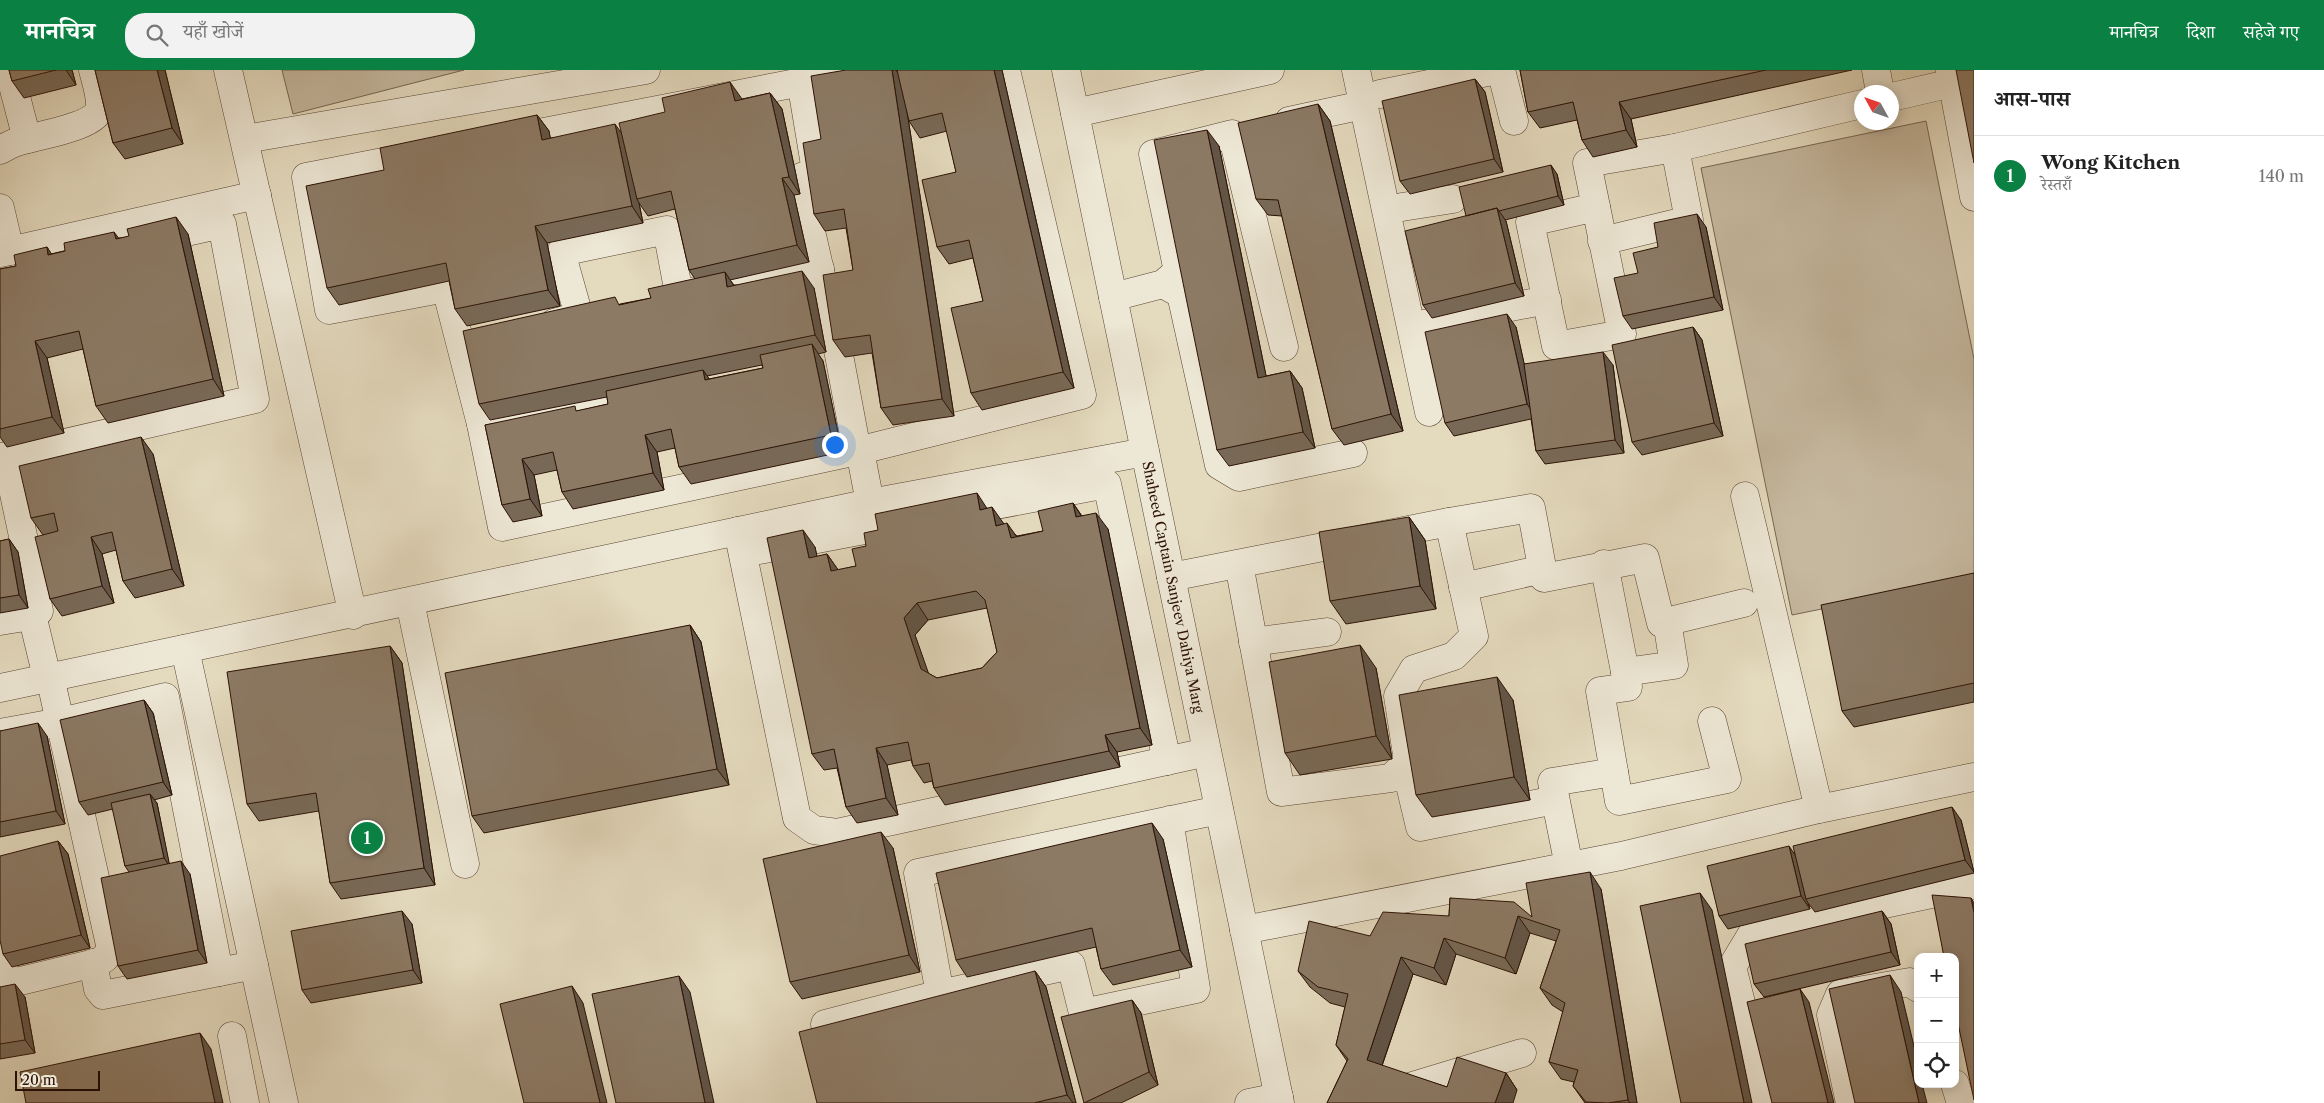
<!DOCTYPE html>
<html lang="hi">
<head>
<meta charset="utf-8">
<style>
  :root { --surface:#fff; --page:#f2f2f2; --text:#222; --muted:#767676; --line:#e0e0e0; --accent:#0b8043 }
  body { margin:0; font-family:"Libre Caslon Text","Noto Serif Devanagari",serif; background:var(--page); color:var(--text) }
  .controls { position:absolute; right:15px; bottom:15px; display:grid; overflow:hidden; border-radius:10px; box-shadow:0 2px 12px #0003 }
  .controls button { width:45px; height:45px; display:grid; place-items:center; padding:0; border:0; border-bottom:1px solid var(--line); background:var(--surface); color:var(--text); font:25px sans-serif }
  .compass { position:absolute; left:1854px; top:15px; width:45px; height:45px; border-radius:50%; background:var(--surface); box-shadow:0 2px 12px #0003; rotate:310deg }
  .scale { position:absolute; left:15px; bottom:12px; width:85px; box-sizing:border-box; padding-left:5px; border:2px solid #2c1205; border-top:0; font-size:14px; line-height:18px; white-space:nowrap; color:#2c1205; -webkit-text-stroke:4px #ede7d5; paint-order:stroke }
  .you { position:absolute; left:834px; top:374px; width:18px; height:18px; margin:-12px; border:4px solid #fff; border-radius:50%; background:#1a73e8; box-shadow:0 0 0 8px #1a73e833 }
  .badge { display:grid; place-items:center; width:32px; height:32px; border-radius:50%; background:var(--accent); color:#fff; font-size:16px; font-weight:700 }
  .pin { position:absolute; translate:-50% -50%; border:2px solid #fff; box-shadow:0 1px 5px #0006 }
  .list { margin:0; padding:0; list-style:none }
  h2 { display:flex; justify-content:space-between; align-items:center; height:65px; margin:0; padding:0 20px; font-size:21px }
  h2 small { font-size:16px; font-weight:400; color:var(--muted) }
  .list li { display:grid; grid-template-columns:32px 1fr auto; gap:15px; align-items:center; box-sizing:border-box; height:80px; padding:0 20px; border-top:1px solid var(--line) }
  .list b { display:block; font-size:19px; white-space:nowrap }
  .list p { margin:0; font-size:16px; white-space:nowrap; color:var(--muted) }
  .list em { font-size:16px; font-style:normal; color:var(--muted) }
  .icon { flex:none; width:28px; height:28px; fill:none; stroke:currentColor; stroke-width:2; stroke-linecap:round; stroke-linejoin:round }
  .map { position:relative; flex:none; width:1974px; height:1033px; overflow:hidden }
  header { display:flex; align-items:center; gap:30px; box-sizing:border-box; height:70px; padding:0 25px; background:var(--accent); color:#fff }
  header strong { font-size:24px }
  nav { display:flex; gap:28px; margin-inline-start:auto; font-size:18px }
  .search { width:350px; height:45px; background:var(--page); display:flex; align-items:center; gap:12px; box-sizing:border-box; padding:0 18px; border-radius:20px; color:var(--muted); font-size:19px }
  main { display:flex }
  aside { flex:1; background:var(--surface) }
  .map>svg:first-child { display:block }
</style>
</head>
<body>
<header>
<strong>मानचित्र</strong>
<div class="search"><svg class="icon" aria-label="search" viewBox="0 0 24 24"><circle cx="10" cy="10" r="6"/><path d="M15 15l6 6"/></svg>यहाँ खोजें</div>
<nav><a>मानचित्र</a><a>दिशा</a><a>सहेजे गए</a></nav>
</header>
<main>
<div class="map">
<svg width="1974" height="1033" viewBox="0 0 1974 1033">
  <rect width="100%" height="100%" fill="#e4dabe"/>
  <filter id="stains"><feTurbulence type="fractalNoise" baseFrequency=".004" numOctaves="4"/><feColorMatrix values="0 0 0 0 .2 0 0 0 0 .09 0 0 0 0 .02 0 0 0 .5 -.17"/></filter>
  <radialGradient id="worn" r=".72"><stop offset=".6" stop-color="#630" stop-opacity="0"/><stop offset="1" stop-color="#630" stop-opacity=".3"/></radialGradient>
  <path fill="#c5b89f" stroke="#786552" d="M282,0h182l-171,44z
    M1926,51l48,238v219l-182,37 -91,-447z"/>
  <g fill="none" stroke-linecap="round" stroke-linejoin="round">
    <g stroke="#5a4433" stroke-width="29">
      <g id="minor">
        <path d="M9,0l18,69"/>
        <path d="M228,0l125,545"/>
        <path id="s1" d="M1066,0l214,1033"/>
        <path d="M1356,0l73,342"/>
        <path d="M1501,0l13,51"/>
        <path d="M1876,0l4,22"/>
        <path d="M1950,0l24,127"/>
        <path d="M801,11l15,90 -17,7 40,177 18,96 5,10 8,42"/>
        <path d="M1380,24l117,-24"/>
        <path d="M1892,27l60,-14"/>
        <path d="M1075,43l195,-43"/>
        <path d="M1289,51l74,-16"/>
        <path d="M513,68l350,-68"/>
        <path d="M245,69l401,-69"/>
        <path d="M0,80c4,-2 9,-5 14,-7 17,-7 83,-15 86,-35 1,-12 -4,-26 -7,-38"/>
        <path d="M419,85l-113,22 23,133 117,-22 35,136 21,103 355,-76 225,-56 -76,-325"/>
        <path d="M1402,137l51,-8"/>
        <path d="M1596,137l26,127 -66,12 -26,-124z"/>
        <path d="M1596,137l-9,-44 88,-15"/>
        <path d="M0,138l10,43"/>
        <path d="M1602,171l87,-21 -14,-72 187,-44"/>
        <path d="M0,183l257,-58"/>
        <path d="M1163,214l18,10 38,171 20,12 114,-24"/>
        <path d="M1113,227l50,-13 15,-13 -25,-117 79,-20 52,213"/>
        <path d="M554,253l25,-7 -18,-64 106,-22 12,64 141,-25"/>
        <path d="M1424,254l123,-24"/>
        <path d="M481,354l162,-32"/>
        <path d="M0,388l255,-59 -33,-175 -72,16"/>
        <path d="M1745,426l74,313"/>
        <path d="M1449,452l82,-14 13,70 101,-20 16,65 83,-20"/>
        <path d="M738,461l59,287 17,12 23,3 370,-81"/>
        <path d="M743,483l364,-69 60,277"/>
        <path d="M1171,507l278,-55 25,114 -20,20 -40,13 -16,27 10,65 -17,17 -110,14 -42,-228"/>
        <path d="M1463,517l80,-18"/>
        <path d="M410,532l55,262"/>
        <path d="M32,545l15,62"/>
        <path d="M0,551l25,-4 14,-6 -33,-155"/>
        <path d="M1253,572l74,-10"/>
        <path d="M185,579l99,454"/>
        <path d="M1625,602l49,-7 -7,-44"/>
        <path d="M0,618l870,-185 275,-51"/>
        <path d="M0,663l60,-11 105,-25 54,275 35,-7"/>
        <path d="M1405,694l15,63 135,-27"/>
        <path d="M1614,702l5,29 108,-22 -15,-58"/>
        <path d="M1169,750l27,169 -113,24 -12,-48 -131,29 -22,-121 301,-63"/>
        <path d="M1569,796l-17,-84 62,-10 -14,-81 28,-4 -24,-123"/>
        <path d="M1244,860l377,-74 198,-47 155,-32"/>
        <path d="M0,883l7,31"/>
        <path d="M93,893l5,26 5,6 116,-23"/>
        <path d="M0,916l99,-24 6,-4 6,-9 -61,-272"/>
        <path d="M825,954l115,-30"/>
        <path d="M232,966l13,67"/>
        <path d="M1955,1014l6,19"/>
        <path d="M1249,1033l30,-6"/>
        <path d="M1357,1033l165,-50"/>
        <path d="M1766,1033l-34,-136 21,-35 221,-47"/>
        <path d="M1850,1033l-19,-88 9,-21 70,-12 8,6"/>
      </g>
    </g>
    <use href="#minor" stroke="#ede7d5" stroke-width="28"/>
  </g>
  <path fill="#786957" stroke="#2c1205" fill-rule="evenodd" d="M9,0h63l4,15 -52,13 -12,-17z
    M95,0h70l18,74 -58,15 -12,-16z
    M897,0h105l72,318 -92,22 -11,-17 12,-92 -10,-43 -24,6 -12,-17 19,-75 -9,-41 -27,7 -11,-17 -1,-3 46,298 -61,9 -12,-17 -9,-55 -27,4 -12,-17 20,-70 -7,-42 -21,3 -11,-17 7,-75 77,-66z
    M1520,0h332l-221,49 6,28 -44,10 -11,-17 -5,-20 -37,8 -12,-16z
    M1475,9l10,13 18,80 -93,22 -10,-13z
    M770,23l12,16 18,85 -6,1 15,67 -79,18 4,5 80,3 12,64 -8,2 5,7 19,91 -151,32 -12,-17 -4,-19 -18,4 7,38 -91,19 -11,-17 -5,-22 -23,5 8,41 -29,6 -11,-17 -17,-80 93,-14 30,-7 -1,-7 -117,23 -11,-16 141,-100 31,-6 44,-19 -6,-9 -14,-61 -27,7 -9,-13 4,20 -96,20 13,63 -93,20 -12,-17 -6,-28 -110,24 -12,-17 57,-118 153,-55 12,16 1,7 72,-3 120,-36zM762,295l1,3 -54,11 -2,-3z
    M1318,34l12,17 73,310 -59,14 -12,-16 -50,-213 -14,-1 -12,-16z
    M1219,76l47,230 24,-5 12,17 13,60 -86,18 -12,-16z
    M1557,104l7,31 -59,15 1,1 18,75 -92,22 -9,-13 43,-89z
    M1706,157l17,83 -91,19 -9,-13 35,-69z
    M188,164l36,162 -116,27 -12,-17 -13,-57 -36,9 17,75 -57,14 -7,-10v-168l16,-3 31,-19 4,7 68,-16z
    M1516,257l8,37 89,1 11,88 -79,11 -9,-13 -5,-32 -77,17 -9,-13z
    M1693,257l9,13 21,96 -81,19 -10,-13z
    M153,384l31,132 -49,12 -12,-17 -7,-31 -14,4 12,49 -52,13 -12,-17 -7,-64 -12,-17z
    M1073,433l9,13 26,13 44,216 -35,7 3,15 -175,38 -11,-17 -2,-7 -8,2 -11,-17 -2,-6 -24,5 11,50 -41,8 -11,-16 -9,-39 -13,2 -12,-16 3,-207 2,10 10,-3 11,16 18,-4 10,-20 12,-16 109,-22 30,28 26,-5zM987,538l10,44 -15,16 -45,10 -9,-5 -13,-38 13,-15z
    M1409,447l16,23 11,69 -90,15 -16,-23z
    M9,469l9,13 10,56 -28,5v-72z
    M1974,503v129l-120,25 -12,-16z
    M690,555l11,17 28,143 -245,48 -12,-17z
    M390,576l12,17 33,222 -94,14 -11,-16 -11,-72 -60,10 -12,-17z
    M1376,598l16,91 -92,16 -15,-22z
    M144,630l9,13 19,82 -18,5 3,3 12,61 21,10 17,89 -80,16 -9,-13 11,-94 -4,-6 -12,-57 -25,6 -9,-13z
    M1513,630l17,100 -98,17 -16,-22z
    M0,661l47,5 18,88 -65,13z
    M1961,750l13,53 -159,39 -7,-9 2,6 -82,20 -9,-13 75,-62z
    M1163,769l29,128 -79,18 -12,-16 -5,-22 -129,30 -11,-17z
    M58,771l10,13 22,94 -78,19 -9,-13z
    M893,778l27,124 -118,27 -12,-17z
    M1601,819l36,214h-52l-12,-17 1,-4 -13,-3 -12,-17 14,-50 -11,-7 -12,-17 16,-47 -26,-8 -14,41 -60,-20 -10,31 -33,-11 -31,92 65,21 59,-14 11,17 -190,13 20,-42 -11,-16 9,-38 -15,-4 -20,-16 -12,-16 72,-35 79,-20 1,-18 82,19z
    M1882,841l9,13 9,41 -136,32 -10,-13z
    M412,854l10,59 -111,20 -9,-13z
    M1035,901l11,16 30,116h-259z
    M0,917l25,10 10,56 -35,6z
    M1132,930l9,13 17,72 -37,18h-37z"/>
  <path fill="#625547" stroke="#2c1205" d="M66,0h6l4,15z
    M157,0h8l18,74 -11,-16z
    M892,0h4l6,9 52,337 -12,-17z
    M994,0h8l72,318 -11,-16z
    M1475,9l10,13 18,80 -9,-13z
    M730,12l12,17 5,19 -12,-17z
    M770,23l12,16 18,85 -11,-17z
    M1619,32l12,17 6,28 -11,-17z
    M1318,34l12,17 73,310 -12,-17z
    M537,45l12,16 5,25 -12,-16z
    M615,54l12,17 10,58 2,4 4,20 -11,-17z
    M1207,60l12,16 51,249 -12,-17z
    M1551,95l6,9 7,31 -6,-9z
    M782,108l12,17 15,67 -12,-17z
    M1497,138l9,13 18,75 -9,-13z
    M1697,144l9,13 17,83 -9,-13z
    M176,147l12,17 36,162 -11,-17z
    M535,156l12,17 13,63 -12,-16z
    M114,162l12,16 -10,-9z
    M47,177l11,17 -10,-9z
    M802,201l12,17 12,64 -11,-17z
    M725,202l11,17 -9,-2z
    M1507,244l9,13 20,90 -9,-13z
    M1693,257l9,13 21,96 -9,-13z
    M35,271l12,17 17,75 -12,-16z
    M812,274l11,17 19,91 -11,-17z
    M1603,282l10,13 11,88 -9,-13z
    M703,300l12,17 -10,-7z
    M1290,301l12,17 13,60 -12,-16z
    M645,365l12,17 7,38 -11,-17z
    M141,367l12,17 31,132 -12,-17z
    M522,389l12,16 8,41 -12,-17z
    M977,423l11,17h-8z
    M1073,433l11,17 -8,-3z
    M992,437l12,17 -8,2z
    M1096,443l12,16 44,216 -12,-17z
    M1409,447l16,23 11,69 -16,-23z
    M1007,453l12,17 -8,-2z
    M803,460l12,17 6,28 -12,-17z
    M91,467l11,17 12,49 -12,-17z
    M9,469l9,13 10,56 -9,-13z
    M827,484l12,17h-8z
    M917,533l11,17 -13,15 18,51 -12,-17 -17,-51z
    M690,555l11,17 28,143 -12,-16z
    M1360,575l16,23 16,91 -16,-23z
    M390,576l12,17 33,222 -11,-17z
    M1497,607l16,23 17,100 -16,-23z
    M144,630l9,13 19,82 -9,-13z
    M38,653l9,13 18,88 -9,-13z
    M1105,665l12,17 3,15 -11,-16z
    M876,678l11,17 11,50 -12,-17z
    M150,724l7,9 13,64 -6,-9z
    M1952,737l9,13 13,52 -9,-12z
    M1152,753l11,16 29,128 -12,-17z
    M881,762l12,16 27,124 -11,-17z
    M58,771l10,13 22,94 -9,-13z
    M1789,776l9,13 8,40 2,4 2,6 -9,-13z
    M181,791l9,13 17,89 -9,-13z
    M1590,802l11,17 36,214h-7l-2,-3z
    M1700,823l12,17 40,193h-8z
    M1971,828l3,5v10z
    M402,841l10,13 10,59 -9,-13z
    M1882,841l9,13 9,41 -9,-13z
    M1518,846l12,17 -14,41 -11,-16z
    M1444,868l12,16 -10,31 -12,-17z
    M1401,887l12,17 -35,103 -11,-17z
    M1035,901l11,16 30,116h-3l-6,-8z
    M1890,905l11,17 17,71v21h4l5,19h-8z
    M679,906l11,16 24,111h-9z
    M15,914l10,13 10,56 -10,-13z
    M572,916l11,17 24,100h-7z
    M1800,919l9,13 25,101h-6z
    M1132,930l9,13 17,72 -9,-13z
    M200,963l11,16 12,54h-8z
    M1506,1003l11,17 -4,13h-18z"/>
  <path fill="#8c7a65" stroke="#2c1205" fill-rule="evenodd" d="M9,0h47l-44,11z
    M95,0h62l15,58 -59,15z
    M846,0h46l50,329 -61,9 -11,-73 -37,5 -10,-65 30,-5 -9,-61 -30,5 -11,-71 18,-4 -10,-63z
    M897,0h97l69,302 -92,21 -20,-85 32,-7 -14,-61 -32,7 -15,-67 34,-8 -14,-59 -33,8z
    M1520,0h246l-147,32 7,28 -44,10 -9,-38 -45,10z
    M1956,0h18v93z
    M1475,9l19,80 -94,22 -18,-80z
    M730,12l5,19 35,-8 19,84 -7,1 15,67 -108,25 -18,-79 -34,8 -18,-76 46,-11 -3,-14z
    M1318,34l73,310 -59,15 -54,-229 -22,-1 -18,-76z
    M537,45l5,25 73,-16 17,82 -97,20 13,64 -93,19 -9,-46 -119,25 -21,-102 78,-16 -4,-22z
    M1207,60l51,248 32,-7 13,61 -86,18 -63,-310z
    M1551,95l7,31 -59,15 -2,-3 -31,8 -7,-29z
    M1497,138l18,75 -92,22 -18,-74z
    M1697,144l17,83 -91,19 -9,-38 24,-5 -5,-20 25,-6 -4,-24z
    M176,147l37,162 -117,27 -17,-75 -44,10 17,76 -52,12v-160l16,-3 -2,-11 33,-8 1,8 17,-4 -1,-8 50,-11 2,7 13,-3 -2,-7z
    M802,201l13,64 -336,69 -16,-73 152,-34 4,8 32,-7 -3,-9 77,-17 2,15z
    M1507,244l20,90 -82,19 -20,-91z
    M1693,257l21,96 -82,19 -20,-97z
    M812,274l19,91 -152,32 -8,-38 -26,6 8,38 -91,19 -9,-40 -31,7 8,40 -28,6 -17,-80 90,-19 1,5 32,-7 -2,-13 97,-21 2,10 58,-12 -3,-13z
    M1603,282l12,88 -79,11 -12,-87z
    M141,367l31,132 -49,12 -11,-49 -21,5 11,49 -52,13 -15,-62 23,-6 -4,-18 -23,5 -12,-52z
    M977,423l3,17 12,-3 4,19 11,-3 4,15 32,-7 -5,-20 35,-8 3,14 20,-4 44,215 -35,7 4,16 -175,37 -5,-25 -16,3 -5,-24 -32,6 10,50 -40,9 -12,-58 -22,5 -45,-216 36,-8 6,28 18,-4 4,17 25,-5 -4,-17 14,-3 -2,-13 14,-3 -3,-16zM976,521l9,9 12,52 -15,16 -45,10 -16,-9 -17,-51 13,-15z
    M1409,447l11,69 -90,15 -11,-69z
    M9,469l10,56 -19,3v-57z
    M1974,503v110l-132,28 -21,-106z
    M690,555l27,144 -245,47 -27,-143z
    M1360,575l16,91 -91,17 -16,-91z
    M390,576l34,222 -94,15 -14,-90 -69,11 -20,-132z
    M1497,607l17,100 -98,18 -17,-100z
    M144,630l19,82 -84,20 -19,-82z
    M38,653l18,88 -56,11v-91z
    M150,724l14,64 -39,8 -14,-63z
    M1952,737l13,53 -159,39 -13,-53z
    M1152,753l28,127 -79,19 -9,-41 -136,32 -20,-87z
    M881,762l28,123 -119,27 -27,-123z
    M58,771l23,94 -78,19 -3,-14v-84z
    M1789,776l12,50 -82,20 -12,-50z
    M181,791l17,89 -80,16 -17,-88z
    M1590,802l38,228 -20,3 -22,-1 -13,-16 5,-16 -29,-8 16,-59 -25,-15 20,-58 -42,-14 -13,42 -61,-20 -10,30 -33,-11 -34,103 80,27 10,-30 49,16 -11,30h-168l21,-44 -12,-14 12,-51 -30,-7 -20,-16 11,-50 61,15 13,-24 66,4 1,-18 64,4 18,15 -6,-34z
    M1700,823l44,210h-63l-41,-197z
    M1932,825l39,3 3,15v187l-19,-91v-52h-11z
    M402,841l11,59 -111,20 -11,-59z
    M1882,841l9,41 -137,32 -9,-40z
    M1035,901l32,124 -33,8h-217l-18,-71z
    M1890,905l29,128h-64l-26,-114z
    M679,906l26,127h-89l-24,-109z
    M15,914l10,56 -25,4v-57z
    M572,916l28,117h-76l-24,-99z
    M1800,919l28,114h-56l-25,-101z
    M1132,930l17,72 -65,31 -23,-86z
    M200,963l15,70h-189l-6,-31z"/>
  <g text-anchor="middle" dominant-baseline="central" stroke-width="4" stroke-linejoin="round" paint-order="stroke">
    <g font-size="14" fill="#2c1205" stroke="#ede7d5">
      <text stroke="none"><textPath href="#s1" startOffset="528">Shaheed Captain Sanjeev Dahiya Marg</textPath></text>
    </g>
  </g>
  <rect width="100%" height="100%" filter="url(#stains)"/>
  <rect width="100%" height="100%" fill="url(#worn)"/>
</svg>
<div class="controls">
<button>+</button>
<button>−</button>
<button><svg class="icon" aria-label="locate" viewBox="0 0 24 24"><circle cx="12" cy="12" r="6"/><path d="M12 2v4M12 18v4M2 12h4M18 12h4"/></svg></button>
</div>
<svg class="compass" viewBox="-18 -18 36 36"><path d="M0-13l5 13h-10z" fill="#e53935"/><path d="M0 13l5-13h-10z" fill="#767676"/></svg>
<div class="scale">20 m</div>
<div class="you"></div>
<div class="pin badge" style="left:367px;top:768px">1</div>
</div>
<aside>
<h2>आस-पास<small></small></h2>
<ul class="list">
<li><span class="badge">1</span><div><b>Wong Kitchen</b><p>रेस्तराँ</p></div><em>140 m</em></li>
</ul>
</aside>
</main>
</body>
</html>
